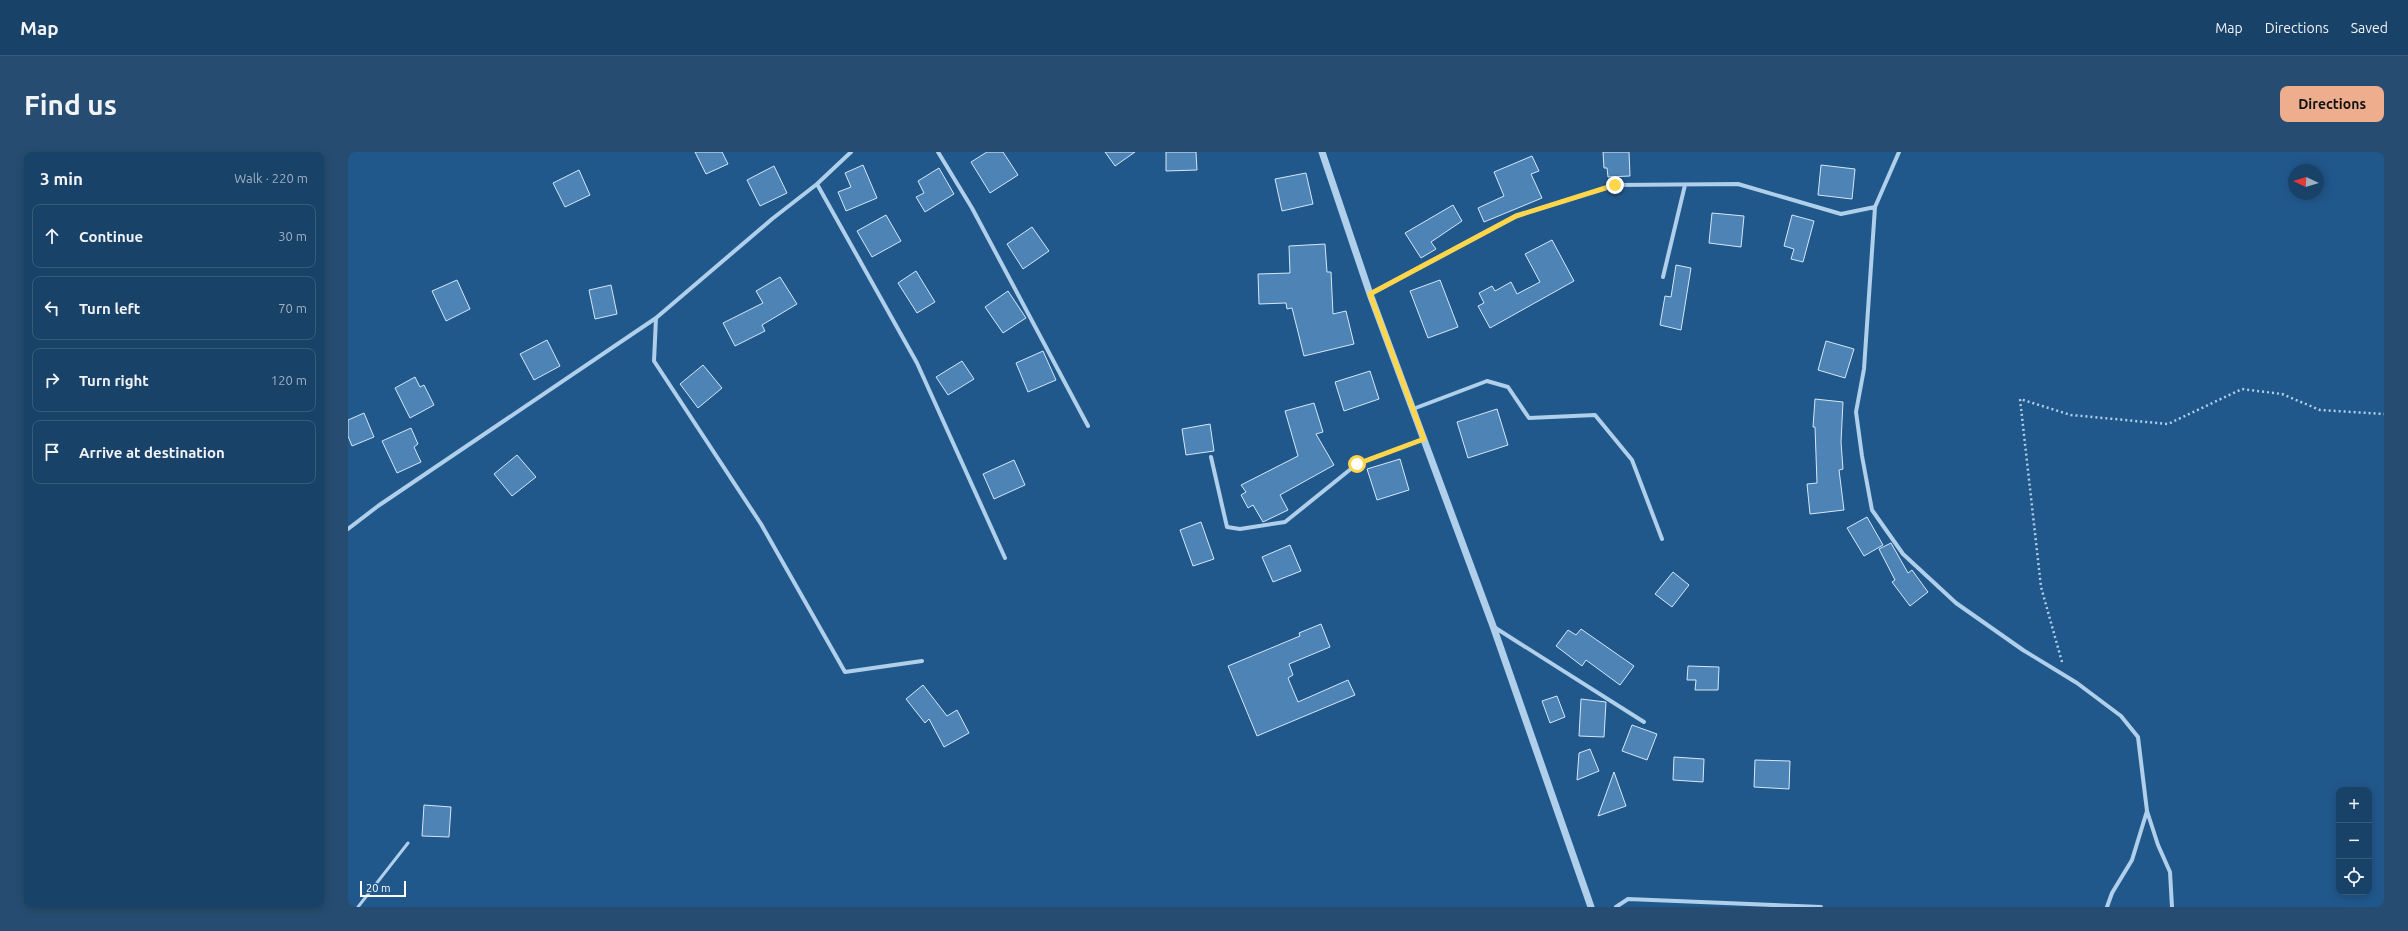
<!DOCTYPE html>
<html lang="en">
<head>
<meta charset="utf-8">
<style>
  :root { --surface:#194269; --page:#264d71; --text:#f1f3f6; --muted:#9fb0c0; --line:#375b7d; --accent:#eead8d }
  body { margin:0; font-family:Ubuntu,sans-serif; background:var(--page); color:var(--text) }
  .controls { position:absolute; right:12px; bottom:12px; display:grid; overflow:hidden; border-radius:8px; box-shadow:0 2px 10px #0003 }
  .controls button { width:36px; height:36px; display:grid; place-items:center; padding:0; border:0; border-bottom:1px solid var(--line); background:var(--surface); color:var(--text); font:20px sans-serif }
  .compass { position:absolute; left:1940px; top:12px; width:36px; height:36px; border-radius:50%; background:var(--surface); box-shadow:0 2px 10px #0003; rotate:274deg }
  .scale { position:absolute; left:12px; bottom:10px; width:46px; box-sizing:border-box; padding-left:4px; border:2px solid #fff; border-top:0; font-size:11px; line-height:14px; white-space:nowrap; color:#fff; -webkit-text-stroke:3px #21588c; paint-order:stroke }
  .stop { position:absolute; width:12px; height:12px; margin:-9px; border:3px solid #ffd54a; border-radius:50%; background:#fff }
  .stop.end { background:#ffd54a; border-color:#fff; box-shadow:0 1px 4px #0008 }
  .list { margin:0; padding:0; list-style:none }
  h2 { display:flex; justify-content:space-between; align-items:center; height:52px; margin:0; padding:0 16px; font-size:17px }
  h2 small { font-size:13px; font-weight:400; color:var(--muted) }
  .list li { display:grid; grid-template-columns:26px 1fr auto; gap:12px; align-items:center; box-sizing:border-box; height:64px; margin:0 8px 8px; padding:0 8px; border:1px solid var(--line); border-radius:8px }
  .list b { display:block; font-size:15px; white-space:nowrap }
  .list em { font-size:13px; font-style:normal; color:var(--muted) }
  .icon { flex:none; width:22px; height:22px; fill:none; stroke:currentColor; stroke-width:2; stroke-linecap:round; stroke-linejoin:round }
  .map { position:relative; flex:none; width:2036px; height:755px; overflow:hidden; border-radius:8px }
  header { display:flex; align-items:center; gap:24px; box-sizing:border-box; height:56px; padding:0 20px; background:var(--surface); border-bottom:1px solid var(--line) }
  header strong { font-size:19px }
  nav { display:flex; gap:22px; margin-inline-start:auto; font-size:14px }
  .intro { display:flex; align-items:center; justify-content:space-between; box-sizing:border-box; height:96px; padding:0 24px }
  h1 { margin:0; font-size:28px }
  .button { padding:10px 18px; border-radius:8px; background:var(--accent); color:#111; font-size:14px; font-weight:700 }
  main { display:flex; gap:24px; padding:0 24px }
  aside { flex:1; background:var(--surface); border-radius:8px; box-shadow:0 2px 10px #0003 }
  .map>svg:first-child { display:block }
</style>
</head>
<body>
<header>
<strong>Map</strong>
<nav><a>Map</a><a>Directions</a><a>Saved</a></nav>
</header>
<div class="intro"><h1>Find us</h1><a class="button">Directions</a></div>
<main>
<aside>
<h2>3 min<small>Walk · 220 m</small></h2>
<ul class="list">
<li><svg class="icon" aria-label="ahead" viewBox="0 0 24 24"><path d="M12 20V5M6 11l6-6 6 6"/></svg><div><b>Continue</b></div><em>30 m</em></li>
<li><svg class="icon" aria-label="left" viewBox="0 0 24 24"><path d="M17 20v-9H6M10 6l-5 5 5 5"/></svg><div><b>Turn left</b></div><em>70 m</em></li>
<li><svg class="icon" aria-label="right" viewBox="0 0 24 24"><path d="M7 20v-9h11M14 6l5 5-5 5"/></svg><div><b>Turn right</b></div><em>120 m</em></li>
<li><svg class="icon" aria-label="arrive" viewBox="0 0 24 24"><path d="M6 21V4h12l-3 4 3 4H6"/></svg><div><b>Arrive at destination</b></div></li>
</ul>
</aside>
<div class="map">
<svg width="2036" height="755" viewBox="0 0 2036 755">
  <rect width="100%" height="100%" fill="#21588c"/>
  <path fill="#4e84b5" stroke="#d4e7f8" d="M347,0h27l6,12 -22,10z
    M639,0h16l15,23 -28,18 -19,-31z
    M757,0h30l-20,14z
    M818,0h30l1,18 -31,1z
    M1255,0h26l1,24 -22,1 -1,-9h-3z
    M1184,4l7,15 -8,3 11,24 -58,24 -6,-14 26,-12 -10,-24z
    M515,13l14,33 -31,13 -8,-19 13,-5 -6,-14z
    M1473,13l34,4 -3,30 -34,-4z
    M426,14l13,27 -27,13 -13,-26z
    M591,16l15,26 -29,18 -9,-15 8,-4 -6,-12z
    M231,18l11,25 -25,12 -12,-24z
    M958,21l7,31 -31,7 -7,-32z
    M1105,53l9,16 -31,21 5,7 -15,9 -16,-25z
    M1364,61l32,3 -3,31 -32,-4z
    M538,63l15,26 -29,16 -15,-26z
    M1444,63l22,6 -11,41 -12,-3 3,-10 -10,-3z
    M684,75l17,24 -26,18 -16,-25z
    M1204,88l22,41 -84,47 -12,-22 6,-3 -5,-10 13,-7 3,5 16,-9 6,12 23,-12 -15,-28z
    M977,92l2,28h4l2,42 13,-3 8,33 -50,12 -12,-48 -5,1 -1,-6 -27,1 -1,-30 32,-1 -1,-27z
    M1328,113l15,3 -10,62 -21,-5 5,-29 6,1z
    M568,119l19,31 -18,11 -19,-30z
    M432,125l17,27 -35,21 3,6 -30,15 -12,-23 40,-20 -7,-12z
    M109,128l13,29 -24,12 -14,-30z
    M1092,128l18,47 -30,11 -18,-47z
    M263,133l6,29 -22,5 -6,-29z
    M660,139l18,27 -23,15 -18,-26z
    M199,188l13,26 -26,14 -14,-26z
    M1478,189l28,8 -9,29 -27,-8z
    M695,199l13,29 -28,12 -12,-29z
    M614,209l12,18 -26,16 -12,-18z
    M355,213l19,23 -24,20 -18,-24z
    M1022,219l9,28 -35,12 -9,-29z
    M67,225l5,10 4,-2 10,20 -24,13 -15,-30z
    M1467,247l28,3 -2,40 2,27 -4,1 5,40 -34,4 -3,-30 10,-1 -2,-56h-2z
    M966,251l9,29 -7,2 18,31 -54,30 8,15 -25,12 -10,-17 -5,3 -7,-13 5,-3 -5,-7 57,-29 -13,-45z
    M1149,257l11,36 -40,13 -11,-36z
    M16,261l10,24 -22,9 -4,-10v-16z
    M862,272l4,27 -28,4 -4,-26z
    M63,276l7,16 -4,3 7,15 -24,11 -15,-32z
    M169,303l19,22 -24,19 -18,-22z
    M1052,307l9,31 -32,10 -10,-31z
    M666,308l11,25 -31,14 -11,-25z
    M1519,365l16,28 -19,11 -17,-28z
    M853,370l13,37 -21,7 -13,-36z
    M1543,391l17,30 4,-3 16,22 -18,14 -18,-24 3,-2 -16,-31z
    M942,393l11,26 -28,11 -11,-25z
    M1325,420l16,13 -17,22 -17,-13z
    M973,472l9,23 -41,17 4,11 -5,3 10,24 50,-22 7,15 -98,41 -29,-70 72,-30 -1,-3z
    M1233,477l53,37 -14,19 -34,-25 -4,6 -26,-20 12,-16 8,5z
    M1340,514l31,1 -1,23h-23l1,-10h-9z
    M575,533l24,31 10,-6 12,23 -25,14 -15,-28 -4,4 -19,-24z
    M1209,544l8,21 -15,6 -8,-22z
    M1233,547l25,3 -2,35 -25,-1z
    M1284,573l25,9 -10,26 -25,-9z
    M1242,597l9,22 -22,9 2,-27z
    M1326,605l30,2 -1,23 -30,-2z
    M1407,608l35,1 -1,28 -35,-2z
    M1266,620l12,34 -28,10z
    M76,653l27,2 -2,30 -27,-1z"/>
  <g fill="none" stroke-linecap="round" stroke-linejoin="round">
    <path stroke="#afcfeb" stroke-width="2.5" stroke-dasharray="2 3" stroke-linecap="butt" d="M1714,510l-21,-75 -21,-188 51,16 97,9 74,-35 40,5 38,16 64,4"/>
    <path stroke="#afcfeb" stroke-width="3" d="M10,755l50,-64"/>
    <path stroke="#afcfeb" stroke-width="4" d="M590,0l34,56 116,218
      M1551,0l-24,55 -11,162 -8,43 6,44 10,54 31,44 53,49 67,47 54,33 44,33 17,21 9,74 11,34 12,27 2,35
      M469,32l100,179 88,195
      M1315,125l22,-92
      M1022,142l146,-78 99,-31 123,-1 103,30 34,-7
      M308,166l-2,43 107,163 84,148 77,-11
      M1065,257l74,-28 21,6 21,31 66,-3 37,45 30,79
      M863,305l16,70 13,2 45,-7 72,-58 67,-25
      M0,377l30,-23 278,-188 116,-99 45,-35 34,-32
      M1146,475l150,95
      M1268,755l12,-8 193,8
      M1759,755l5,-14 20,-33 15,-49"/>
    <path stroke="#afcfeb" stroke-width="7" d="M974,0l48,142 123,332 98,281"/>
  </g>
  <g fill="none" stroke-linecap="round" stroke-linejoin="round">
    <path stroke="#ffd54a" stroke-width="5" d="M1009,312l67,-25 -54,-145 146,-78 99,-31"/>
  </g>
</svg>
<div class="controls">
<button>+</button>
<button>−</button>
<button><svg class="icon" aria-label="locate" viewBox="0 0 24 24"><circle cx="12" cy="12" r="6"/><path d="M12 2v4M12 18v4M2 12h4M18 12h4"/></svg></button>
</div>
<svg class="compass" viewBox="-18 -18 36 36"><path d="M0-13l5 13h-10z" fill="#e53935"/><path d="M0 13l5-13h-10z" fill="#9fb0c0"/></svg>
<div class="scale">20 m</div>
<div class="stop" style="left:1009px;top:312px"></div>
<div class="stop end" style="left:1267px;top:33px"></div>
</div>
</main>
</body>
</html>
